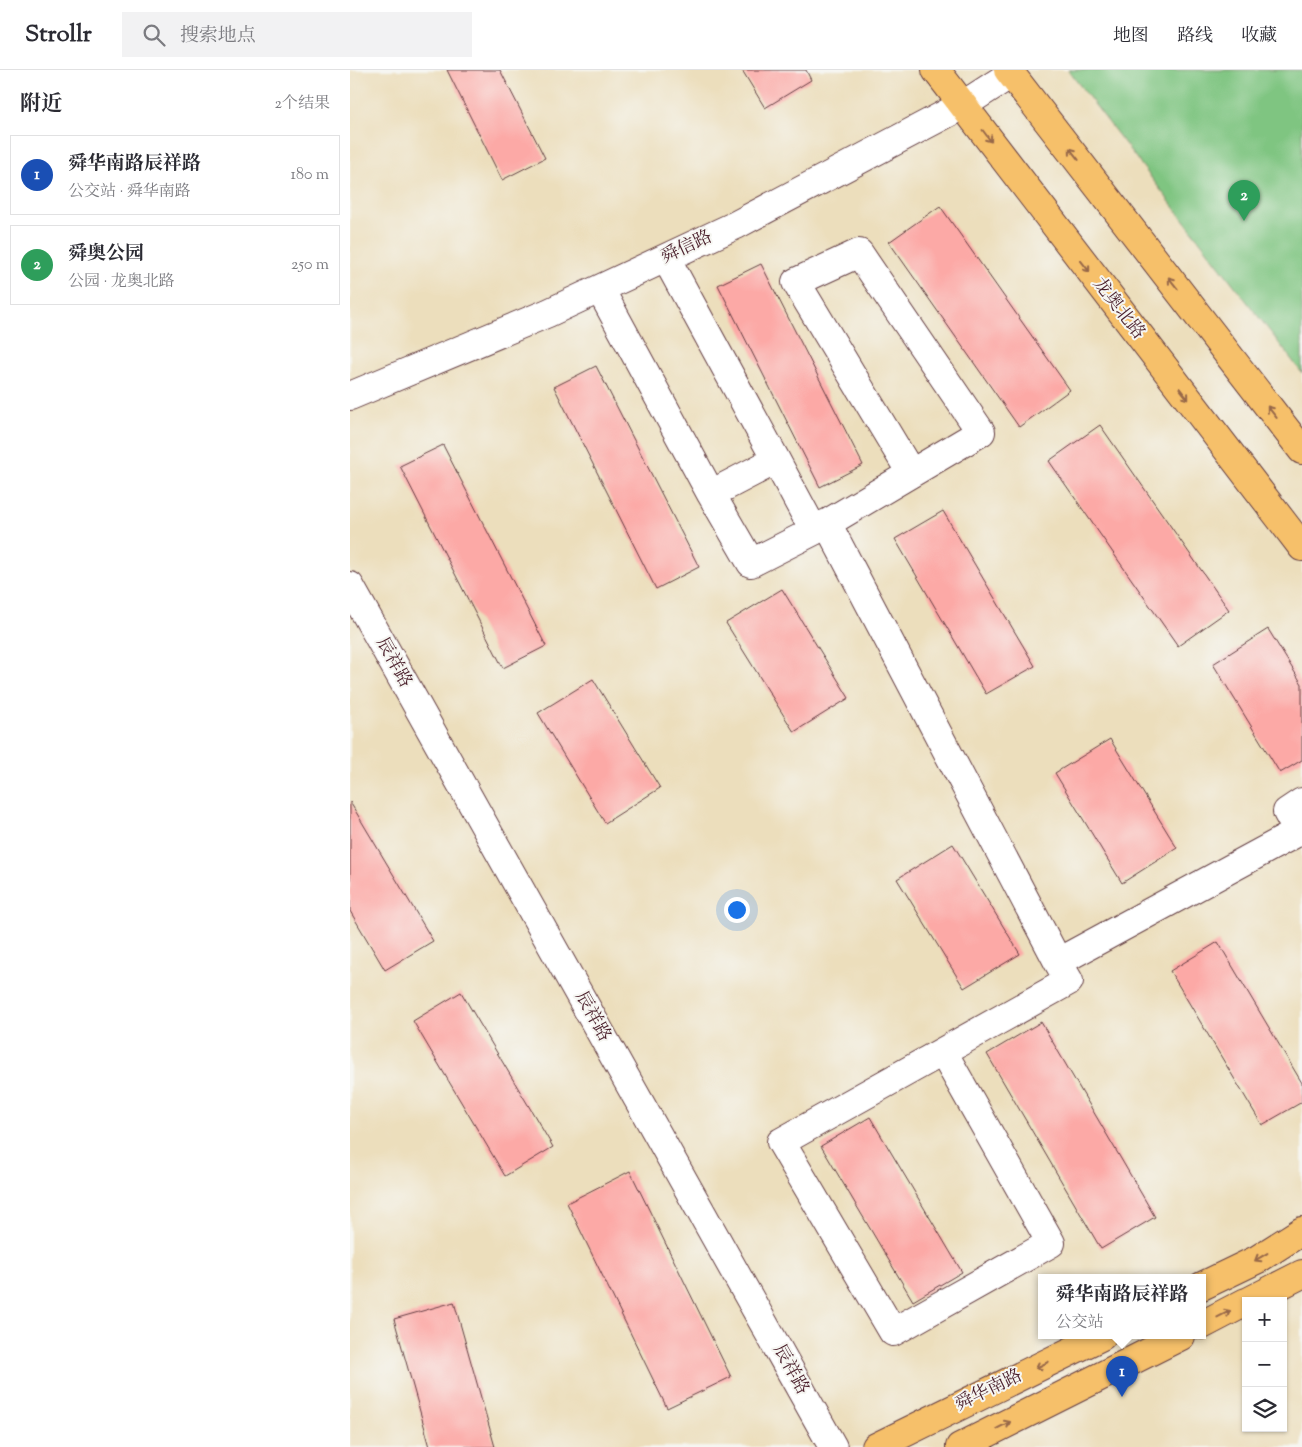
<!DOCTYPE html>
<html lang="zh">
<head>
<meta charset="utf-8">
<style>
  :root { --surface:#fff; --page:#f2f2f3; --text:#2b2b33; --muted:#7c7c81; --line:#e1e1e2; --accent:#b45309 }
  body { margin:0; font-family:"Sorts Mill Goudy","Noto Serif SC",serif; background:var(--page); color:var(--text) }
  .controls { position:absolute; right:15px; bottom:15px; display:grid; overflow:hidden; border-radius:0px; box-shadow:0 1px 4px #0004 }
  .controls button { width:45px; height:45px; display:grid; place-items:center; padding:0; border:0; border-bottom:1px solid var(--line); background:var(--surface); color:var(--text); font:25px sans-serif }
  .you { position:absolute; left:386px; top:839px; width:18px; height:18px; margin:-12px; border:4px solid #fff; border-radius:50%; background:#1a73e8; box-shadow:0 0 0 8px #1a73e833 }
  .badge { display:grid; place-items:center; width:32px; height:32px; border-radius:50%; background:var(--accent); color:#fff; font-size:16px; font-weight:700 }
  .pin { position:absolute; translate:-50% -41px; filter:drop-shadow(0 1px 2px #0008) }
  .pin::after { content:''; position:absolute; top:26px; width:18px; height:15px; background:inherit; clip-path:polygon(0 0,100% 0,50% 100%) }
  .popup { position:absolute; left:688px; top:1204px; width:168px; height:65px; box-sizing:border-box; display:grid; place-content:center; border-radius:0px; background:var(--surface); filter:drop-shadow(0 1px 4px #0005); font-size:16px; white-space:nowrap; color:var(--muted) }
  .popup b { font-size:19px; color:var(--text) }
  .popup::after { content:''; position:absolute; left:50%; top:100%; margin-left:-10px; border:10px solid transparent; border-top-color:var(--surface) }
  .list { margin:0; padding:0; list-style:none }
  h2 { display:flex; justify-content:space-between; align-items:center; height:65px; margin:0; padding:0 20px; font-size:21px }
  h2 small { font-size:16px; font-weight:400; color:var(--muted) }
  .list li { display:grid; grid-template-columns:32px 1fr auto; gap:15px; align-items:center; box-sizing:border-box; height:80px; margin:0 10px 10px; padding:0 10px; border:1px solid var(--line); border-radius:0px }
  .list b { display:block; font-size:19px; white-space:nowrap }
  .list p { margin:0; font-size:16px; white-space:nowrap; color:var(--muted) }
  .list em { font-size:16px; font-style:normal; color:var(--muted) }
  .icon { flex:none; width:28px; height:28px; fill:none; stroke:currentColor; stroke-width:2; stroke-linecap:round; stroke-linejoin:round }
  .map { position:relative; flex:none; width:952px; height:1377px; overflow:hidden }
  header { display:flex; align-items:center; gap:30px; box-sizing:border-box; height:70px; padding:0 25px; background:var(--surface); border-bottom:1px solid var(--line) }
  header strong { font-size:24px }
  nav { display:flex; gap:28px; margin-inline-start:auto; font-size:18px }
  .search { width:350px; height:45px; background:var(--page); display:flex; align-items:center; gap:12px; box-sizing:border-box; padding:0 18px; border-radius:0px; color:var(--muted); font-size:19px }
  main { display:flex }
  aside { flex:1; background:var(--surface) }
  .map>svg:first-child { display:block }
</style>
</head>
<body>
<header>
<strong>Strollr</strong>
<div class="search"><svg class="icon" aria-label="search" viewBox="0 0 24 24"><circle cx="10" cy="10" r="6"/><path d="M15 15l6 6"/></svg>搜索地点</div>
<nav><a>地图</a><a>路线</a><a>收藏</a></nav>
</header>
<main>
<aside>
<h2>附近<small>2个结果</small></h2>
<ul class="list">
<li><span class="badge" style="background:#1a4fb4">1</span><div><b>舜华南路辰祥路</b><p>公交站 · 舜华南路</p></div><em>180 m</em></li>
<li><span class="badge" style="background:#2e9e5b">2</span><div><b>舜奥公园</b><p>公园 · 龙奥北路</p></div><em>250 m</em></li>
</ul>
</aside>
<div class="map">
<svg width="952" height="1377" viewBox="0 0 952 1377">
  <rect width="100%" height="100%" fill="#f6f6f2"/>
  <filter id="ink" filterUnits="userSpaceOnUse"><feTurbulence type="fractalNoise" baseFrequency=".02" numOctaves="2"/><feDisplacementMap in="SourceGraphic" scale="10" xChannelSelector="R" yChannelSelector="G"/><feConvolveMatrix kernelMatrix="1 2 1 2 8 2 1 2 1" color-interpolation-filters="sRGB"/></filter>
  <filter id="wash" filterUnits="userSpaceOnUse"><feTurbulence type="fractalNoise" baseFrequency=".0096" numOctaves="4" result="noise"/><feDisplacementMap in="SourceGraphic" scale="20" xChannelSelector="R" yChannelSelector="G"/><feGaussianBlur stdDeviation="1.12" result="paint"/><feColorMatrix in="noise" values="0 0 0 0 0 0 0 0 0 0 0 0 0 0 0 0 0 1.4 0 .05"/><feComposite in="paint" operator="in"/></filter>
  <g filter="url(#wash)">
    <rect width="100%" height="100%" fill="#ecdebc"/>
    <path fill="#7fc581" stroke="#647256" d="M718,0h234v303z"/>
    <g id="blocks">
      <path fill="#fca9a6" d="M97,0h53l45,88 -43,22z
        M392,0h64l5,10 -46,28z
        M590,136l130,184 -51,37 -130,-185z
        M411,194l102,201 -43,22 -102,-202z
        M246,296l103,201 -43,22 -102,-202z
        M750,355l129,185 -51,36 -129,-185z
        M93,375l103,201 -43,22 -103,-202z
        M593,441l92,155 -49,28 -91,-155z
        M432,519l67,109 -55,34 -68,-109z
        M918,559l34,55v76l-22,13 -67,-109z
        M243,609l67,109 -55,35 -67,-110z
        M760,669l67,109 -55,35 -67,-110z
        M0,732l83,139 -48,29 -35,-59z
        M603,774l67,110 -56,34 -67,-109z
        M868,872l84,141v19l-40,23 -92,-154z
        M111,922l92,155 -48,29 -92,-155z
        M691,952l114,195 -54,32 -114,-195z
        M520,1047l92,155 -49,29 -92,-155z
        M280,1101l101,206 -64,31 -100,-205z
        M104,1232l41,145h-65l-36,-128z"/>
    </g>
  </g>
  <g filter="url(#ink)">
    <use href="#blocks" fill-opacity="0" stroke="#623c41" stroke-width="1"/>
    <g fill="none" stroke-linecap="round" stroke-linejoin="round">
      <g stroke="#623c41" stroke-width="30">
        <path id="minor" d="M250,219l111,205 65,-34 -110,-202
          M0,326l198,-83 188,-88 227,-120 48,-31
          M361,424l40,69 63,-32 -38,-71
          M477,453l231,439 240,-130 -11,-20 15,-10
          M464,461l167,-99 -122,-179 -63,29 115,191
          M0,516l483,861
          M593,982l108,191 -158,89 -112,-190 288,-161 -11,-19"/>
      </g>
      <g stroke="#623c41" stroke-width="30">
        <path id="major" d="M586,0l366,477
          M658,0l294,380
          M852,1216l56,-27 44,-28
          M899,1231l53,-27
          M852,1255l44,-23
          M526,1377l226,-111
          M610,1377l221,-111"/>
      </g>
      <use href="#minor" stroke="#fff" stroke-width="28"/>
      <use href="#major" stroke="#f6c06b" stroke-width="28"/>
    </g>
    <defs><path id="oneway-shaft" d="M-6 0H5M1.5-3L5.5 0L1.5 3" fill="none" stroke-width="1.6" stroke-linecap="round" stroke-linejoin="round" transform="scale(1.25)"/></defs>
    <g stroke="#976748">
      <use href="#oneway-shaft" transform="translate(637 66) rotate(53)"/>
      <use href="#oneway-shaft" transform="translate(724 84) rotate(-128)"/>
      <use href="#oneway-shaft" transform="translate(735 196) rotate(52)"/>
      <use href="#oneway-shaft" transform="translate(823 213) rotate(-128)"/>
      <use href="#oneway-shaft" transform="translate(834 324) rotate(52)"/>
      <use href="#oneway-shaft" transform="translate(922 342) rotate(-128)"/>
      <use href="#oneway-shaft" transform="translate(911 1187) rotate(149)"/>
      <use href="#oneway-shaft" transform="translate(874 1244) rotate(-27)"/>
      <use href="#oneway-shaft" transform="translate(692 1295) rotate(154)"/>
      <use href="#oneway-shaft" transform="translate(654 1355) rotate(-27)"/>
    </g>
  </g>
  <g text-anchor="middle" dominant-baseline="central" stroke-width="4" stroke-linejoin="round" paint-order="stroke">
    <g font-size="18" fill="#4a1f2b" stroke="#f6f6f2">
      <text transform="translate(337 178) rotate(-25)">舜信路</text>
      <text transform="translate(768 239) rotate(52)">龙奥北路</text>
      <text transform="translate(43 593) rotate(61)">辰祥路</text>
      <text transform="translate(242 947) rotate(61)">辰祥路</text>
      <text transform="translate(440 1300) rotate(61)">辰祥路</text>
      <text transform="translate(639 1321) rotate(-26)">舜华南路</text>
    </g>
  </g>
</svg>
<div class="controls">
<button>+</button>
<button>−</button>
<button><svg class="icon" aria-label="layers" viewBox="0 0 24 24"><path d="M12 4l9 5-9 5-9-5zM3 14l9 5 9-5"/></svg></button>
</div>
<div class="you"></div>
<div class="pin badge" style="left:772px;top:1327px;background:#1a4fb4">1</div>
<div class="popup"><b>舜华南路辰祥路</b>公交站</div>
<div class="pin badge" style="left:894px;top:151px;background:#2e9e5b">2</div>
</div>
</main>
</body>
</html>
